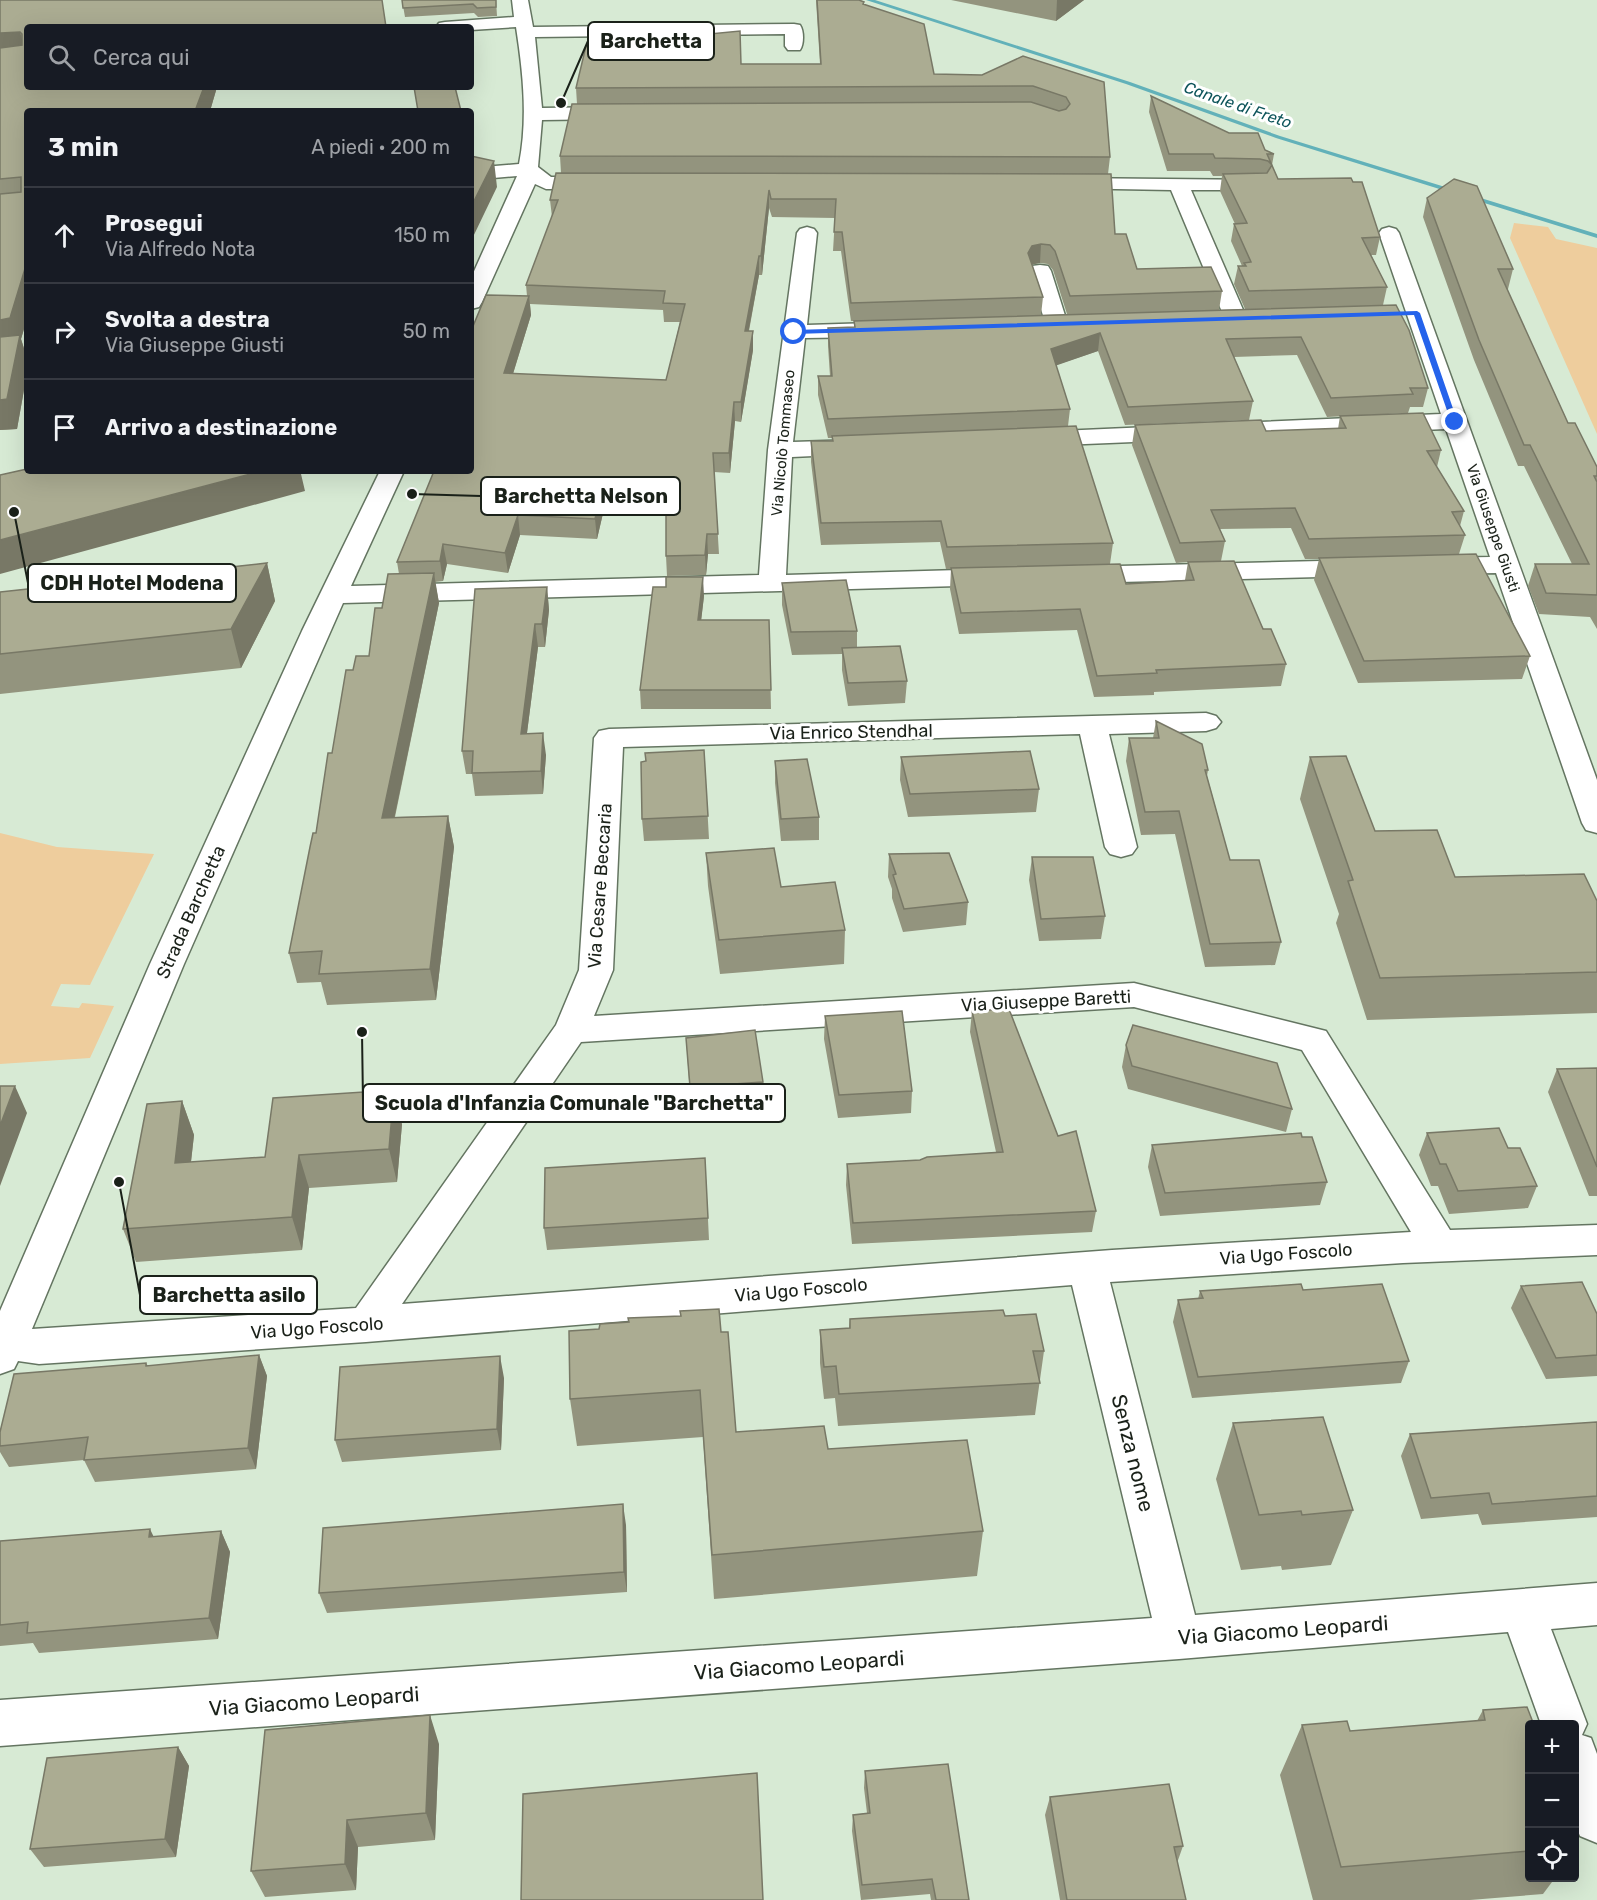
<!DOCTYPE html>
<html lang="it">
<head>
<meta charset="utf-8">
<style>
  :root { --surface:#171b24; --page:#20242c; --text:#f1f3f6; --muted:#9ea1a6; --line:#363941 }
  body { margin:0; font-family:Rubik,sans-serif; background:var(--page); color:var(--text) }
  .controls { position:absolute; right:18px; bottom:18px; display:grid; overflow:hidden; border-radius:6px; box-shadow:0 6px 24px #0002 }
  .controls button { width:54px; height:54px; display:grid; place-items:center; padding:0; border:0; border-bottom:2px solid var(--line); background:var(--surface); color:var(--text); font:30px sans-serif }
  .stop { position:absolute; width:18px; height:18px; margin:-14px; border:4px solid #2563eb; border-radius:50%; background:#fff }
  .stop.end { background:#2563eb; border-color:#fff; box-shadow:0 2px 6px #0008 }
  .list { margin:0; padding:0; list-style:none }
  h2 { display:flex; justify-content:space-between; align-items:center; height:78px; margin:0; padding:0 24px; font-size:26px }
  h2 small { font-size:20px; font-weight:400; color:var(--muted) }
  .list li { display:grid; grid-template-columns:39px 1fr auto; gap:18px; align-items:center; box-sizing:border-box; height:96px; padding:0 24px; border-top:2px solid var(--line) }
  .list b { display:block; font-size:22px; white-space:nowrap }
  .list p { margin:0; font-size:20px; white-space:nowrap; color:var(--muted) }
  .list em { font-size:20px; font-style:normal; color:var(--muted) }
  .icon { flex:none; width:33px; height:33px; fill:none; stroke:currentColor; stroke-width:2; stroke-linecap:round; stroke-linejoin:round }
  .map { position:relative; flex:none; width:1597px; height:1900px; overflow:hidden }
  .search { position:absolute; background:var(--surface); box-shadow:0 6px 24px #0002; left:24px; top:24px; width:450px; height:66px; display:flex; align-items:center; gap:15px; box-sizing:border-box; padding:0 21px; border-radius:6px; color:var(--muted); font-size:22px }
  .panel { position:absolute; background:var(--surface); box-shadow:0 6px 24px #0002; left:24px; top:108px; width:450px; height:366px; border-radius:6px }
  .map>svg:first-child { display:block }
</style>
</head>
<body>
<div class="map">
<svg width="1597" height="1900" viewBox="0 0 1597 1900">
  <rect width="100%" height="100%" fill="#d7ead4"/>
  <path fill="#eecd9d" d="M1514,223l34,4 8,12 41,9v186l-87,-196z
    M0,833l57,14 97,7 -64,131 -29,-1 -10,22 28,2 3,-5 32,3 -24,52 -90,6z"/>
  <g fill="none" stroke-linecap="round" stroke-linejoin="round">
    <path fill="#62b1b9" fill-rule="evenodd" d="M866,0h9l255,82 150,54 317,98v4l-321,-100 -150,-54z"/>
    <g stroke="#647561" stroke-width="3">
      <path id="minor" d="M512,0h16l5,27 261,-3 6,1c4,6 4,19 0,25h-12l-3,-4v-12l-250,3 7,71 72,-1 7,2 2,4 -2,4 -7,2 -72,1 -4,47 13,10h47l7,2 3,4 -3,4 -7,2h-52l-11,-5 -53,118 -3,5 -8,2v-31l46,-102 -46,4v-12l48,-4c9,-45 4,-92 -3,-137l-45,3v-3h-35l3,-4 6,-1 69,-5z
        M1067,178l197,2 3,4 -3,4 -7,2h-66l56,129 -3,5 -8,2 -8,-2 -3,-5 -54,-129 -111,-2 -3,-4 3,-4z
        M807,227l7,2 3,4 -10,92 65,-2 8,2 3,5 -3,5 -8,2 -67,1 -12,104 63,-2 9,2 3,5 -3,5 -9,2 -64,3 -6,118 208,-6 9,2 4,6 -4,6 -9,2 -651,18 -159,361 -152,365 324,-21 200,-283 23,-55 15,-232 5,-7 10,-2 597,-16 10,3 5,6 -5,6 -10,3 -97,3 28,113 -5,7 -11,3 -11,-3 -5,-7 -25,-113 -457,13 -10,223 -19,46 540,-33 192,48 124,199 147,-5v30l-194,8 -293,19 85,333 402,-32v42l-46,4 36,95 -5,11 9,3 6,16v89l-17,-7 -6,-14v-98h-33l-33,-92 -329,27 -1179,87v-46l1152,-82 -80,-333 -706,57 -327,22 -21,-3 -4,8 -14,5v-63l150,-347 152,-333 78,-160h24l-53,115 408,-11 9,-125 29,-217 3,-4zM1134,1007l168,43 109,182 -299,18 -710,54 179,-262z
        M1389,227l7,2 3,4 198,547v53l-11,-3 -4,-7 -86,-250 -58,1 -9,-2 -4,-6 4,-6 9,-2 52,-1 -44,-128 -409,17 -9,-2 -3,-5 3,-5 9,-2 404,-18 -62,-181 3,-4z
        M1040,265l8,1 3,5 17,54 -3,5 -8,2 -8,-2 -3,-5 -17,-54 3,-5z
        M1360,560l9,2 4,6 -4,6 -9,2 -282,7 -9,-2 -4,-6 4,-6 9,-2z"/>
    </g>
    <use href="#minor" fill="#fff" fill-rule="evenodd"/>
  </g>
  <path fill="#93947e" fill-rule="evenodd" d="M0,0l27,27v60h190l-7,24h-183v208l-6,20 6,19v15l-10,56 -17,1z
    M402,0h94l1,16 -19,1 -4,-4 -69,4z
    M816,0h43l75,74 170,8 6,75 -2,17 7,60 22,35 85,22 -3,19 26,-1 -11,-25 4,-18h4l-11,-25 3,-17h1l-15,-33 2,-15h-9l-3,-5h-43l-18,-59 2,-16 123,58 -2,11 6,14 102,58 -4,18h-5l16,32 -4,18 45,83 -5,19h-13l-2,6 -81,4 -30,-62 -63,2 19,44 -4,19 -124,5 -27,-74 -42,14 14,44 -2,17 45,117 -3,21 16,20 59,-4 3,-18 -12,1 -44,-118 3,-20 131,6 72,-2 2,-13 101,34 -4,17 27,44 -4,15 5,9 -6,19 71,102 -8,23 -164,4 -44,-103 5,-21h-14l-14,-31 -71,1 5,12 -4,20 65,103 -5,22 -127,6v3l-60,2 -17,-67 -118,4 -9,-45 1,-20h-5l-6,-27 -119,3 -10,-83v-21h21v-3h-4l-10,-43v-19h12l-2,-30v-18l26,-1v-6h-3l-10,-70h-8l2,-33 -63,-1 -3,-9 -7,67h-3l-10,56h4v19l-12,72 -6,-1 -5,52 -16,-1 5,82h-11l-2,21 -39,1 -1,-20v-46l-62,-1 -7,30 -77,-4 -12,38 -61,-9 -4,17 -8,1 4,21 -44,214 53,-1 6,31 -18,153 -109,5 -6,-23 -24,1 -8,-30 27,-120 16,-80 21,-83 16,-14 13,-48 17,-34 -2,-12 130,-266 -1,-11 26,-68 -2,-17 11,-27 -1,-17 17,-52 -1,-16 165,-24h79zM1040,263l8,1 5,6 14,44 -26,1 2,-18 -11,-33zM530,304l133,6 1,12h16l-14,58 -153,-6 18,-59z
    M951,0h133l-28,21z
    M1427,198l86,71 -5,20h-1l61,134 29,44v162l-7,-12 -51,-3 -11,-28 7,-22h37l-48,-98h-6l-44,-106 -51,-143z
    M267,563l8,38 -34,67 -241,26v-102z
    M782,583l75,48v16l50,34 -2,22 -57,3 -6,-36v-16l-50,1 -10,-50z
    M547,587l2,23 -4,37h-7l-11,86 19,22 -3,39 -68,2 -3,-22h-6l-4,-23z
    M704,596l-3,24h68l2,89h-130l-1,-19z
    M1156,721l52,49 -1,6 23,84 51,82 -6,23 -70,2 -30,-133 -34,1 -15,-74 3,-23h24z
    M704,750l5,89 -65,2 -2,-22z
    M901,757l138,32 -3,23 -128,5 -8,-37z
    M1310,757l65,74 80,46 142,24v112l-230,7 -31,-97 3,-9 -39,-115z
    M775,761l44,56v23l-38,1 -6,-58z
    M706,853l75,34 64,43 -1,34 -124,10 -12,-88z
    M889,854l79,48 -2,23 -63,7 -11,-34v-9l-4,-12z
    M1032,857l73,59 -4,23 -62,2 -10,-61z
    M972,1011l86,125 38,75 -4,21 -240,12 -6,-59 1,-21 73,-4 76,-8 -26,-120z
    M825,1016l87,75 -1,22 -73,5 -14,-79z
    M686,1038l77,44v23l-72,4z
    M1126,1045l166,64 -6,23 -158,-43 -6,-22z
    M1597,1068v128h-8l-41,-104 9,-23z
    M182,1101l12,34 -3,27 74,-5 137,-33 -5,58 -88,6 -7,62 -166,12 -13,-33z
    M1427,1133l81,15 29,38 -9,22 -79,6 -11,-28h-7l-12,-31z
    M1302,1137l25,45 -7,23 -160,11 -12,-49 4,-22z
    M705,1158l4,82 -162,10 -3,-22z
    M1521,1286l76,28v62l-51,3 -35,-71z
    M1303,1290l106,71 -8,22 -209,15 -19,-76 5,-22 20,-1 2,-8z
    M1005,1316l39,35 -9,64 -197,11 -3,-28 -11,1 -4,-36v-33l29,-2 1,-9z
    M721,1332l15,100 92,17 155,82 -6,45 -263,23 -11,-162 -126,9 -7,-47z
    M259,1355l8,21 -11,93 -161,13 -11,-22 -75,7 -9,-15v-20l146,-69 2,3z
    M504,1378l-3,72 -159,12 -7,-22z
    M1597,1422v95l-115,8 -4,-11 -57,5 -20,-63 9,-22z
    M1233,1423l120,87 -22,55 -49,5 -1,-4 -40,4 -25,-91z
    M626,1525l1,67 -300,21 -8,-20z
    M221,1531l9,21 -12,87 -179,14 -6,-10 -33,3v-105l153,-4z
    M1483,1710l47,15v153h25l-12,16 -73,6h-157l-33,-125 22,-50 48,6 127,-10z
    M439,1744l-4,96 -77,7 -2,43 -91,7 -14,-26z
    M178,1747l11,19 -13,91 -132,10 -14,-18z
    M865,1771l104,129h-38l-1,-6 -69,6 -9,-69 1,-16 14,-2 -3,-25z
    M1050,1797l133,49 -6,17 9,37h-126l-15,-85z"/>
  <path fill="#787866" d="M1057,0h27l-28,21z
    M20,32l7,25 -27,2v-26z
    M204,87h13l-7,24h-15z
    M494,161l3,26 -25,52 -1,-32z
    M769,190v18l-7,67 -1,-19z
    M1041,244l-1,19 -10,2 -2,-12 4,-7z
    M759,256v19l-14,75v-19z
    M27,262v57l-6,20 6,19v15l-10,56 -17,1v-110z
    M529,296l2,19 -24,78 -3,-20z
    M753,331v19l-12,72v-20z
    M1100,333l-2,18 -49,17 2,-19z
    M734,402l1,19 -5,52 -1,-20z
    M262,471h53l-14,3 4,17 -305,83v-34z
    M602,489l2,20 -7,30 -2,-20z
    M518,515l2,20 -12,38 -3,-20z
    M707,534l1,20 -2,21 -1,-20z
    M443,544l4,20 -4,17 -3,-20z
    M267,563l8,38 -34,67 -10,-39z
    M434,573l5,30 -51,245 -6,-30z
    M703,577l1,19 -5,43 -1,-19z
    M547,587l2,23 -4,37 -3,-23z
    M535,624l3,23 -14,109 -3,-22z
    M543,733l3,22 -3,39 -2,-23z
    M448,816l6,31 -18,153 -6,-31z
    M15,1086l12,27 -27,73v-60z
    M394,1090l8,34 -5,58 -8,-33z
    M182,1101l12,34 -7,61 -12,-33z
    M299,1155l10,33 -7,62 -10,-33z
    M259,1355l8,21 -11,93 -8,-21z
    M500,1356l4,22 -3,72 -4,-21z
    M623,1504l3,21 1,67 -3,-20z
    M150,1529l10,21 -11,-13z
    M221,1531l9,21 -12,87 -9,-21z
    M430,1715l9,29 -4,96 -9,-27z
    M178,1747l11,19 -13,91 -11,-18z
    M347,1820l11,27 -2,43 -11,-26z"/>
  <path fill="#abac92" stroke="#787866" stroke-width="1.5" d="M0,0h382l4,27h-359v60h177l-9,24h-168v151l-17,56 -10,2v-126l21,-2v-15l-21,2v-131l22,-3v-11l-2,-2 -20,1z
    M402,0h94v7l-19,1 -4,-4 -70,4z
    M817,0h42l5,2 -1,2 61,20 10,50 48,1 41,-19 81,26 6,75 -550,-1 12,-52 459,-2 28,9 7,-2 4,-5 -4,-7 -33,-11 -457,2 10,-42 154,-15 1,33h80z
    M414,87h41l6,24h-43z
    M1151,96l78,37h29l7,17 9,4h-7l11,25 73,-1 2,4h9l18,55 -18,1 25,49 -138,4 -11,-25h8l-2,-3 7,-1 -17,-38 13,-1 -24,-49 44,-1 5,-8 -4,-4 -8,-2 -45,-1 -2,-4h-44z
    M471,156l23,5 -23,46z
    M556,173l555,1 4,60h11l11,35 74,-2 11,24 -152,5 -15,-45 -5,-6 -9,-1 -9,2 -4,7 15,44 -192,6 -9,-71h-8l2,-33h-65l-2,-9 -8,66h-2l-14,75h8l-12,71h-7l-5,51h-16l5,81h-11l-2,21 -39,1v-66l-64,-1 -7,30 -77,-4 -13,38 -62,-9 -3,17 -43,1 37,-91h37v-140l15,-36 43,1 -25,77 162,7 19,-76 -22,-1 2,-12 -139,-6 32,-85h-8z
    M1454,179l23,7 36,83h-15l70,154h7l22,44v9h-3l3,6v113l-51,-2 -11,-29h54l-59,-119h-6l-45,-105 -52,-142z
    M1396,305l13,25 19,58h-18l3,6 -82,4 -30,-61 -75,2 27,62 -125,6 -28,-74 -49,16 19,60 -242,10 -10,-43h14l-4,-48 27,-1 -1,-6z
    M20,335l-13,64 -7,1v-63z
    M1423,413l18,37 -14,1 37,60 -12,1 13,23 -156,4 -14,-31 -84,2 14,31 -45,2 -45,-118 126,-5 5,11 80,-3 -6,-12z
    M1076,426l37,117 -166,4 -6,-26 -120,2 -10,-82h22l-1,-5z
    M27,469v2h235l-262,69v-65z
    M1476,554l54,102 -166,5 -45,-103z
    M1234,561l29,68h8l15,35 -130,6 1,3 -60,3 -17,-67 -119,4 -10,-45 169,-4 6,20 68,-4 -6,-18z
    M267,563l-36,66 -231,25v-62z
    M434,573l-52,245 66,-2 -18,153 -111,5 3,-23 -33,2 21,-106 3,-14h3l12,-80h4l14,-83h7l3,-14h13l6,-48h7l6,-34z
    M666,577h37l-5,43h71l2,70h-131l13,-103h13z
    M846,580l11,51 -66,1 -9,-49z
    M547,587l-5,37h-7l-14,110 22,-1 -2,38 -69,2 1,-22h-11l13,-162z
    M900,646l7,35 -59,2 -6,-35z
    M1156,721l46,23 6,26h-3l25,90h29l22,82 -71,2 -31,-133 -34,1 -16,-74h30z
    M704,750l4,66 -66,3 -1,-57 5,-1 -1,-8z
    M1030,751l9,38 -129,5 -9,-37z
    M1346,756l29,75 62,-1 18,47 129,-3 13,27v71l-217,6 -32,-97 5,-1 -43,-123z
    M807,759l12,58 -38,2 -6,-58z
    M774,848l7,39 54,-5 10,48 -126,10 -13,-87z
    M949,853l19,49 -64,7 -11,-34 3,-1 -7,-20z
    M1032,857h61l12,59 -64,3z
    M1009,1009l49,127 18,-5 20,80 -243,12 -6,-59 73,-4 7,-3 76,-5 -31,-141z
    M902,1011l10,80 -73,4 -14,-79z
    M1133,1025l144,38 15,46 -160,-43 -6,-21z
    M755,1030l8,52 -73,5 -4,-49z
    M1597,1068v99l-40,-98z
    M0,1086h15l-15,40z
    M394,1090l-5,59 -90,6 -7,62 -169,12 24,-125 35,-3 -7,62 90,-6 8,-59z
    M1499,1128l9,20h12l17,38 -79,5 -12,-27h-6l-13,-31z
    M1301,1133l1,4h10l15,45 -162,11 -13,-48z
    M705,1158l3,60 -164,10 1,-60z
    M1582,1282l15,32v41l-41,3 -35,-72z
    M1301,1284l2,6 79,-6 27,77 -211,16 -20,-77 25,-2 -3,-7z
    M719,1309l2,23h7l8,100 88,-6 4,23 139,-9 16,91 -271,24 -12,-165 -130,9 -1,-68 30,-2 1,-5 29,-2 -1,-4 53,-2 -1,-5z
    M1003,1310l2,6 31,-2 8,37h-11l7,32 -201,11 -3,-28 -12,1 -4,-37 30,-2v-9z
    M259,1355l-11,93 -164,12 4,-23 -88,9v-14l14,-58 132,-11v3z
    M500,1356l-3,73 -162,11 5,-73z
    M1323,1417l30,93 -51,5 -1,-4 -42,4 -26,-92z
    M1597,1422v74l-105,8 -3,-11 -58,5 -21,-64z
    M623,1504l1,68 -305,21 4,-65z
    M150,1529l-1,8 72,-6 -12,87 -182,15 1,-11 -28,3v-84z
    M1527,1707l7,18h-4v126l-189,16 -39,-142 45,-4 3,10 135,-11 -2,-10z
    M430,1715l-4,98 -79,7 -2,44 -94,7 14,-141z
    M178,1747l-13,92 -135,10 17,-91z
    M948,1764l21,136h-33l-4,-21 -70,6 -9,-70 17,-2 -5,-42z
    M757,1773l6,127h-242l2,-106z
    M1169,1784l14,62 -9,1 12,53h-119l-17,-103z
    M1575,1839l3,8h-3z"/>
  <path fill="#2563eb" d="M1417,311l3,2 38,110 -7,-1 -37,-107 -620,19 -3,-2 3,-2z"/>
  <g text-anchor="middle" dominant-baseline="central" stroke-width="6" stroke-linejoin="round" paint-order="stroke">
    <g font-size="15" fill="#1a2119" stroke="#fff">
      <text transform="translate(783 443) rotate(-85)">Via Nicolò Tommaseo</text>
      <text transform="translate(1493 528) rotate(71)">Via Giuseppe Giusti</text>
    </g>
    <g font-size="16" font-style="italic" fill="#0d545a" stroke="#fff">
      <text transform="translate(1238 105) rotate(19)">Canale di Freto</text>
    </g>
    <g font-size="18" fill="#1a2119" stroke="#fff">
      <text transform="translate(851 732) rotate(-1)">Via Enrico Stendhal</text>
      <text transform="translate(600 886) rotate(-86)">Via Cesare Beccaria</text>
      <text transform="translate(191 912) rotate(-66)">Strada Barchetta</text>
      <text transform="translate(1046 1001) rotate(-3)">Via Giuseppe Baretti</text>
      <text transform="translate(1286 1254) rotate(-4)">Via Ugo Foscolo</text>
      <text transform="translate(801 1290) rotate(-5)">Via Ugo Foscolo</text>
      <text transform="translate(317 1328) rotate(-4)">Via Ugo Foscolo</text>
    </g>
    <g font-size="21" fill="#1a2119" stroke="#fff">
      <text transform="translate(1133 1453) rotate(76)">Senza nome</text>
      <text transform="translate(1283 1630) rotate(-4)">Via Giacomo Leopardi</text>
      <text transform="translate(799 1665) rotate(-4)">Via Giacomo Leopardi</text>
      <text transform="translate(314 1701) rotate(-4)">Via Giacomo Leopardi</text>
    </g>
  </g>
  <path fill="none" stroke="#1a2119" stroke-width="2" d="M561 103L588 41M412 494L481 496M14 512L28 583M362 1032L363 1103M119 1182L140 1295"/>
  <g fill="#1a2119" stroke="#fff" stroke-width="2">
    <circle cx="561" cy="103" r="6"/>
    <circle cx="412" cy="494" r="6"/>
    <circle cx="14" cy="512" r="6"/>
    <circle cx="362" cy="1032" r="6"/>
    <circle cx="119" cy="1182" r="6"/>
  </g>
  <g fill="#fff" stroke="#1a2119" stroke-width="2">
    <rect x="588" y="22" width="126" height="38" rx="6"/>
    <rect x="481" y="477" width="199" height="38" rx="6"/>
    <rect x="28" y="564" width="208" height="38" rx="6"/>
    <rect x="363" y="1084" width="422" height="38" rx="6"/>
    <rect x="140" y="1276" width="177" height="38" rx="6"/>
  </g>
  <g font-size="20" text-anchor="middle" font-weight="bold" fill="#1a2119">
    <text x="651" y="48">Barchetta</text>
    <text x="581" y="503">Barchetta Nelson</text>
    <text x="132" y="590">CDH Hotel Modena</text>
    <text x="574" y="1110">Scuola d'Infanzia Comunale "Barchetta"</text>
    <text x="229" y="1302">Barchetta asilo</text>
  </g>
</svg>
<div class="controls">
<button>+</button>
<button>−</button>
<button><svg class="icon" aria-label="locate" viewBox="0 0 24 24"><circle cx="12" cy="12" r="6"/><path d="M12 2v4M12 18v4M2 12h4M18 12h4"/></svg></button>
</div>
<div class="stop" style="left:794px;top:332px"></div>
<div class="stop end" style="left:1455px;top:422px"></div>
<div class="search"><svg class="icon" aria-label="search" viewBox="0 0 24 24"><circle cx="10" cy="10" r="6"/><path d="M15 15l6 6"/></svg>Cerca qui</div>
<section class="panel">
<h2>3 min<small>A piedi · 200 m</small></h2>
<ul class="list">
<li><svg class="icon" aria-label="ahead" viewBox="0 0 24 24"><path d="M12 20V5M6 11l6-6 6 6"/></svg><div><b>Prosegui</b><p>Via Alfredo Nota</p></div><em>150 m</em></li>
<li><svg class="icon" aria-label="right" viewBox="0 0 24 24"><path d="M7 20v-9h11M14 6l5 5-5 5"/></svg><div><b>Svolta a destra</b><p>Via Giuseppe Giusti</p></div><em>50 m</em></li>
<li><svg class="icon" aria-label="arrive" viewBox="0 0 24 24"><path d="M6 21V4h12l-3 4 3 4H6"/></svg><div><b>Arrivo a destinazione</b></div></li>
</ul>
</section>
</div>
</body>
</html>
